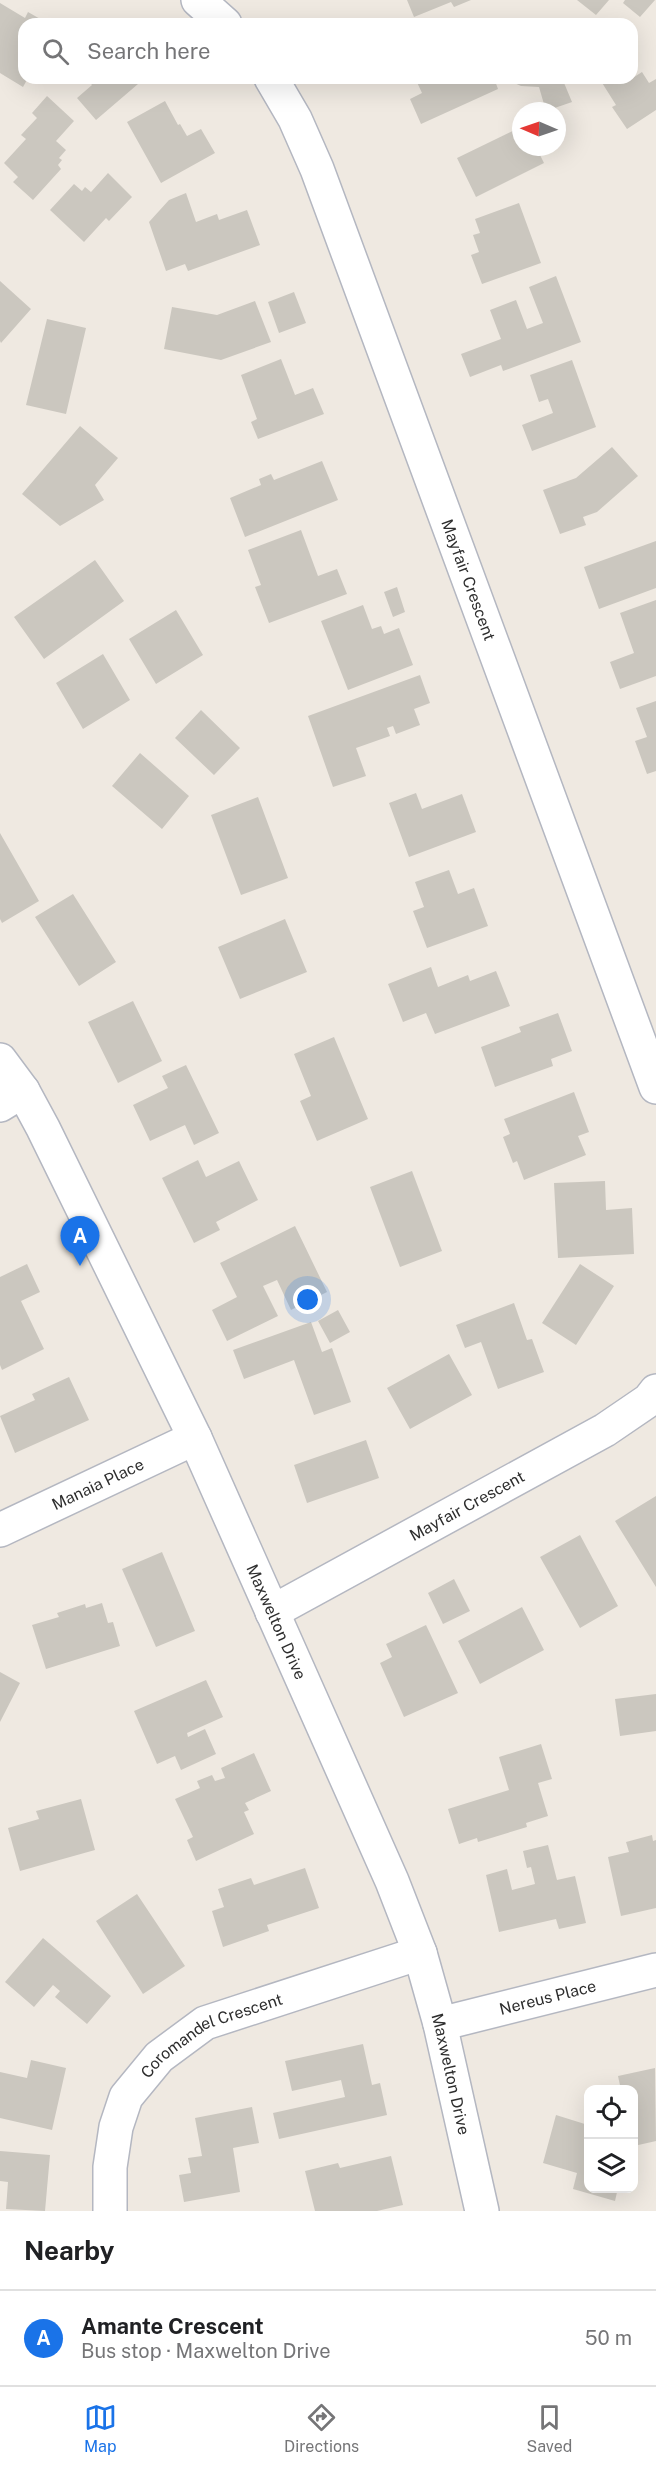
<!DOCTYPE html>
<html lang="en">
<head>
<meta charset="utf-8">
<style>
  :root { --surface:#fff; --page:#f6f6f6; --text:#202124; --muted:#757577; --line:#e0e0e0; --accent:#1a73e8 }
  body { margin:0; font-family:"Public Sans",sans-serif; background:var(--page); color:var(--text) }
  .controls { position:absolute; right:18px; bottom:18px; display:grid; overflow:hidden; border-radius:12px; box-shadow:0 6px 24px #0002 }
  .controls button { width:54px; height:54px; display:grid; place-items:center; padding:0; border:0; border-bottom:2px solid var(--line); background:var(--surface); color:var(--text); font:30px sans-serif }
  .compass { position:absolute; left:512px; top:102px; width:54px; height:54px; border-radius:50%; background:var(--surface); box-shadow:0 6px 24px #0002; rotate:272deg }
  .you { position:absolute; left:308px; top:1300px; width:21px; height:21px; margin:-15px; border:4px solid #fff; border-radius:50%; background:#1a73e8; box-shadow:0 0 0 9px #1a73e833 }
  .badge { display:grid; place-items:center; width:39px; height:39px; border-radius:50%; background:var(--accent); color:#fff; font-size:20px; font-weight:700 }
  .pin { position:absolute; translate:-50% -50px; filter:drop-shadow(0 2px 3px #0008) }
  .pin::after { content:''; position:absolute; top:32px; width:21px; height:18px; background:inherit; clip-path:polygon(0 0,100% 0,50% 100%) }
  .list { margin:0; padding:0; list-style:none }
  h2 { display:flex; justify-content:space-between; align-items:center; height:78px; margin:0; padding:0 24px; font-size:26px }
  h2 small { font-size:20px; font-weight:400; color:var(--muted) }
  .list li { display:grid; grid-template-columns:39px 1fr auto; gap:18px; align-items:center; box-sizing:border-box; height:96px; padding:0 24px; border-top:2px solid var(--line) }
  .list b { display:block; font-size:22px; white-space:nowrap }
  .list p { margin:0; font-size:20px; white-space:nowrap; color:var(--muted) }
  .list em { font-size:20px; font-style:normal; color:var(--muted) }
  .icon { flex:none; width:33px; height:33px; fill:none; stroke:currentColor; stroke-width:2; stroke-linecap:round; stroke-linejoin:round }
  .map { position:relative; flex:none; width:656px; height:2211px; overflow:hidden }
  .search { position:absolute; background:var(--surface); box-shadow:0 6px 24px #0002; left:18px; right:18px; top:18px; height:66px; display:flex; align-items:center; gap:15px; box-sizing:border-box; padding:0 21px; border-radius:18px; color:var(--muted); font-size:22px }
  .sheet { height:174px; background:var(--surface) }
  nav { display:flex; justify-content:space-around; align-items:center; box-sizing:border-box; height:84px; border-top:2px solid var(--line); background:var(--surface); font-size:16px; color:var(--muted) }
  nav a { display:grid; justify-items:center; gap:3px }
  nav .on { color:var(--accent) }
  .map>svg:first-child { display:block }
</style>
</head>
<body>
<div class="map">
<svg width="656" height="2211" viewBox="0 0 656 2211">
  <rect width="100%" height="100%" fill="#efe9e1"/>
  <path fill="#cbc7bf" d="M407,0h64l-17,7 -3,-5 -37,15z
    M577,0h32l-13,15z
    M625,0h30l-15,17 -17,-14z
    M0,3l25,15 3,-6 21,12h-25v54h4l-5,9 -23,-14z
    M642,72l7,11 7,-4v31l-29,19 -15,-22 4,-2 -17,-27h27l2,3z
    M86,78h59l-49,42 -19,-22 15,-13z
    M415,78h79l4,11 -77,35 -11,-25 12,-6z
    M511,78h51l10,24 -26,9 -7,-24 -18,-1 -9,-4z
    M47,96l27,25 -18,20 10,9 -7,8 3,2 -4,5 3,4 -28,31 -20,-18 5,-5 -14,-14 22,-24 -5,-4 16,-17 -5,-5z
    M165,101l13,24 2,-1 7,12 14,-7 14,24 -54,30 -34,-61z
    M521,127v20h15l8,16 -68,34 -19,-39z
    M108,173l24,24 -23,24 -3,-3 -22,24 -34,-32 24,-26 8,7 3,-4 6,5z
    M186,193l10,29 21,-8 2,6 28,-10 13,35 -72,26 -3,-7 -19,7 -17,-49 20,-22z
    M519,203l22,60 -59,21 -11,-29 8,-3 -6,-17 7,-2 -5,-14z
    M556,276l25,66 -78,29 -2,-6 -31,12 -9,-23 40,-15 -11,-29 26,-10 11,29 16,-6 -14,-36z
    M0,281l31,28 -30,34 -1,-2z
    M294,292l12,31 -27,10 -11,-31z
    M255,301l16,41 -50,18 -57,-11 8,-42 45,8z
    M47,319l39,9 -20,86 -40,-9z
    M281,359l14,36 18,-7 11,26 -66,25 -7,-17 6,-3 -16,-44z
    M572,360l24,67 -64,24 -10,-26 31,-12 -5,-14 -9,3 -9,-27z
    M80,426l38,32 -23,27 9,15 -44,26 -38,-32z
    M612,447l26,29 -41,36 -14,5 3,8 -26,9 -17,-44 33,-12z
    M322,461l16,39 -93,37 -15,-39 31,-13 -2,-6 12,-5 3,6z
    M301,530l17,46 19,-7 10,25 -78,29 -14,-36 6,-2 -13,-35z
    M656,541v47l-57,21 -15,-42z
    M95,560l29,41 -80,58 -30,-42z
    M397,587l8,25 -12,5 -9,-25z
    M656,600v76l-36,13 -10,-27 24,-9 -14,-40z
    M363,605l9,24 9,-3 3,8 15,-6 14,37 -65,25 -27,-69z
    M176,610l27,45 -47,29 -27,-45z
    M103,654l27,46 -47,29 -27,-46z
    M420,675l10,28 -16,6 6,16 -24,9 -3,-8 -6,2 3,8 -34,12 10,28 -33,11 -25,-71z
    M656,701v70l-9,3 -12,-33 12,-4 -11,-29z
    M201,710l39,38 -26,27 -39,-37z
    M140,753l49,43 -27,33 -50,-43z
    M416,793l6,16 40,-15 14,38 -67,25 -20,-54z
    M258,797l30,81 -47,17 -30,-80z
    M0,833l39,68 -37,22 -2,-4z
    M449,870l9,24 16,-6 14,38 -61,22 -14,-37 11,-4 -9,-25z
    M73,894l43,68 -37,24 -44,-69z
    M285,919l22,53 -67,27 -22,-52z
    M431,967l7,20 30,-12 2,6 26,-10 14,35 -75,28 -9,-21 -23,9 -15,-38z
    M133,1001l29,60 -44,22 -30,-61z
    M558,1013l14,38 -21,8 2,7 -58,21 -14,-40 40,-15 -2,-5z
    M334,1037l34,82 -51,22 -17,-40 11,-5 -17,-42z
    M186,1065l33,68 -25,12 -9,-20 -35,16 -17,-36 35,-17 -6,-12z
    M574,1092l15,40 -11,4 8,19 -62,25 -7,-19 -4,2 -10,-26 7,-3 -6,-15z
    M198,1160l8,17 33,-16 19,39 -42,22 4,8 -26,13 -32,-65z
    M412,1171l30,80 -42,16 -30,-80z
    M605,1181l1,29 26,-2 2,46 -76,4 -4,-75z
    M295,1226l32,66 -36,18 -14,-30 -14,6 15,30 -51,25 -15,-31 25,-13 -17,-34z
    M27,1264l13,28 -19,9 23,48 -42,21 -2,-5v-88z
    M580,1264l34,22 -38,59 -34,-22z
    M514,1303l13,37 5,-1 12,33 -46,17 -17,-47 -16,6 -9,-23z
    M338,1310l12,22 -20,11 -12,-22z
    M311,1322l11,30 10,-4 19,54 -37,13 -20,-55 -50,19 -11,-29z
    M449,1354l23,41 -62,34 -23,-41z
    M69,1377l20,43 -74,33 -15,-37 35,-16 -3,-6z
    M366,1440l13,38 -72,25 -13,-38z
    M656,1496v91l-41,-66z
    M580,1535l38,71 -38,22 -40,-71z
    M162,1552l33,79 -39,16 -34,-78z
    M454,1579l16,32 -27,13 -15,-31z
    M102,1603l6,20 5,-1 7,24 -74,23 -14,-44 27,-8 -2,-4 28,-9 1,4z
    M522,1607l22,43 -64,34 -22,-43z
    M426,1625l32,68 -54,24 -24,-54 12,-6 -6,-13z
    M0,1672l20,11 -20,39z
    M206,1680l17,37 -36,16 1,4 17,-8 11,25 -35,16 -6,-14 -18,8 -23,-53z
    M656,1694v37l-36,5 -5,-37z
    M541,1744l11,35 -14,4 10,33 -22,7 1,4 -49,15 -1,-4 -18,6 -11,-35 61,-19 -10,-33z
    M254,1753l17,38 -26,12 4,7 -5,2 10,22 -58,27 -9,-21 6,-3 -18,-38 25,-11 -3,-7 15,-6 3,6 10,-3 -4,-10z
    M81,1799l14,51 -75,21 -12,-43 31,-9 -3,-8z
    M652,1835l1,6 3,-1v68l-35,8 -13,-59 21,-5 -3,-10z
    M548,1845l9,35 18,-4 11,47 -27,6 -3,-10 -57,13 -13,-57 21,-6 5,21 23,-6 -4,-17 -4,1 -4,-17z
    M305,1868l14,40 -52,17 2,6 -46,16 -11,-36 12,-4 -6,-18 33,-11 3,7z
    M137,1894l48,72 -42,28 -47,-73z
    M43,1938l68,58 -24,28 -32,-27 5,-6 -7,-6 -19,22 -29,-25z
    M363,2044l9,41 8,-2 7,32 -108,24 -6,-26 72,-16 -4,-17 -49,11 -7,-30z
    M31,2060l35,8 -14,62 -52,-12v-46l27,6z
    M655,2068l1,73 -22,5v-56h-13l-3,-14z
    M252,2107l7,36 -26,5 7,44 -56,10 -5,-27 12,-2 -3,-15 14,-2 -7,-38z
    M556,2115l32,10v63h30l-3,13 -42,-12 4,-16 -34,-10z
    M0,2151l50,4 -5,56 -39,-2 2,-27 -8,-1z
    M391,2156l12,49 -26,6h-62l-10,-40 33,-8 2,5z"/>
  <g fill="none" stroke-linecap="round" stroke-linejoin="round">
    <g stroke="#b4b7c1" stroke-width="36">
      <g id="street">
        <path d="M198,0l27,24"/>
        <path id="s1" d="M271,78l24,41 22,50 339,918"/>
        <path d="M0,1105l23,-14"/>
        <path id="s2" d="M0,1530l195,-92"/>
        <path id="s3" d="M272,1612l333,-182 44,-30 7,-9"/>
        <path id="s4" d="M440,2024l216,-54"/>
        <path id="s5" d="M110,2211v-44l6,-40 10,-30 33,-40 46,-34 215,-70"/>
      </g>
    </g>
    <g stroke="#b4b7c1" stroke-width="36">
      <g id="secondary">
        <path id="s6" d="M0,1060l23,31 20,37 152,310 197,443 28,72 20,71 42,187"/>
      </g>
    </g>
    <use href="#street" stroke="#fff" stroke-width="33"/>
    <use href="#secondary" stroke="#fff" stroke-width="33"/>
  </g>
  <g text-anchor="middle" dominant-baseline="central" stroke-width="4.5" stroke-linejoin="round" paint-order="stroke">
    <g font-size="16" fill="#2e2e2e" stroke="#fff">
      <text stroke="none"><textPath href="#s1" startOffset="540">Mayfair Crescent</textPath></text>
      <text stroke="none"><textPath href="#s2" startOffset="108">Manaia Place</textPath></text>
      <text stroke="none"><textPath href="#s3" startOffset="222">Mayfair Crescent</textPath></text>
      <text stroke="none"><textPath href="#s6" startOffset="627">Maxwelton Drive</textPath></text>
      <text stroke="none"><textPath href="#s4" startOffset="111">Nereus Place</textPath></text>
      <text stroke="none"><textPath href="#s5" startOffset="225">Coromandel Crescent</textPath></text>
      <text stroke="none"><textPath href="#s6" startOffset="1113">Maxwelton Drive</textPath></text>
    </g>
  </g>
</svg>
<div class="controls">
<button><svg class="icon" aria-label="locate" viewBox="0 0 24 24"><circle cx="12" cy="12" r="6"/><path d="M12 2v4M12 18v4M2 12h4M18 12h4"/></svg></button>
<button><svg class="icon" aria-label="layers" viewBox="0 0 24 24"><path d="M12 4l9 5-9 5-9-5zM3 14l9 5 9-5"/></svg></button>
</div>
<svg class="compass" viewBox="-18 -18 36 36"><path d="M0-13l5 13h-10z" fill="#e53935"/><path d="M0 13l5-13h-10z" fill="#757577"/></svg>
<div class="you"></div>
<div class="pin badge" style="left:80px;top:1266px">A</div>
<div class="search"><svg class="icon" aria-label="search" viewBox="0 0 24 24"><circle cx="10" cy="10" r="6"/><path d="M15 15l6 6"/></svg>Search here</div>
</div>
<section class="sheet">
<h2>Nearby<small></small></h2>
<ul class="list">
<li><span class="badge">A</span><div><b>Amante Crescent</b><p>Bus stop · Maxwelton Drive</p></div><em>50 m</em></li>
</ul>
</section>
<nav>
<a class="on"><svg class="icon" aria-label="map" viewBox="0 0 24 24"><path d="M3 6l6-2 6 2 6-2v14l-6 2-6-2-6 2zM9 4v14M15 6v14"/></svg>Map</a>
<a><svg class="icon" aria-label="directions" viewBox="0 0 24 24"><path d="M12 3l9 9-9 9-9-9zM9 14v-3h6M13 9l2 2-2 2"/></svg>Directions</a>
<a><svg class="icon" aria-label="saved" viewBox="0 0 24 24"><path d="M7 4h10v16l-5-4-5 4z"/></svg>Saved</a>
</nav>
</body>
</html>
